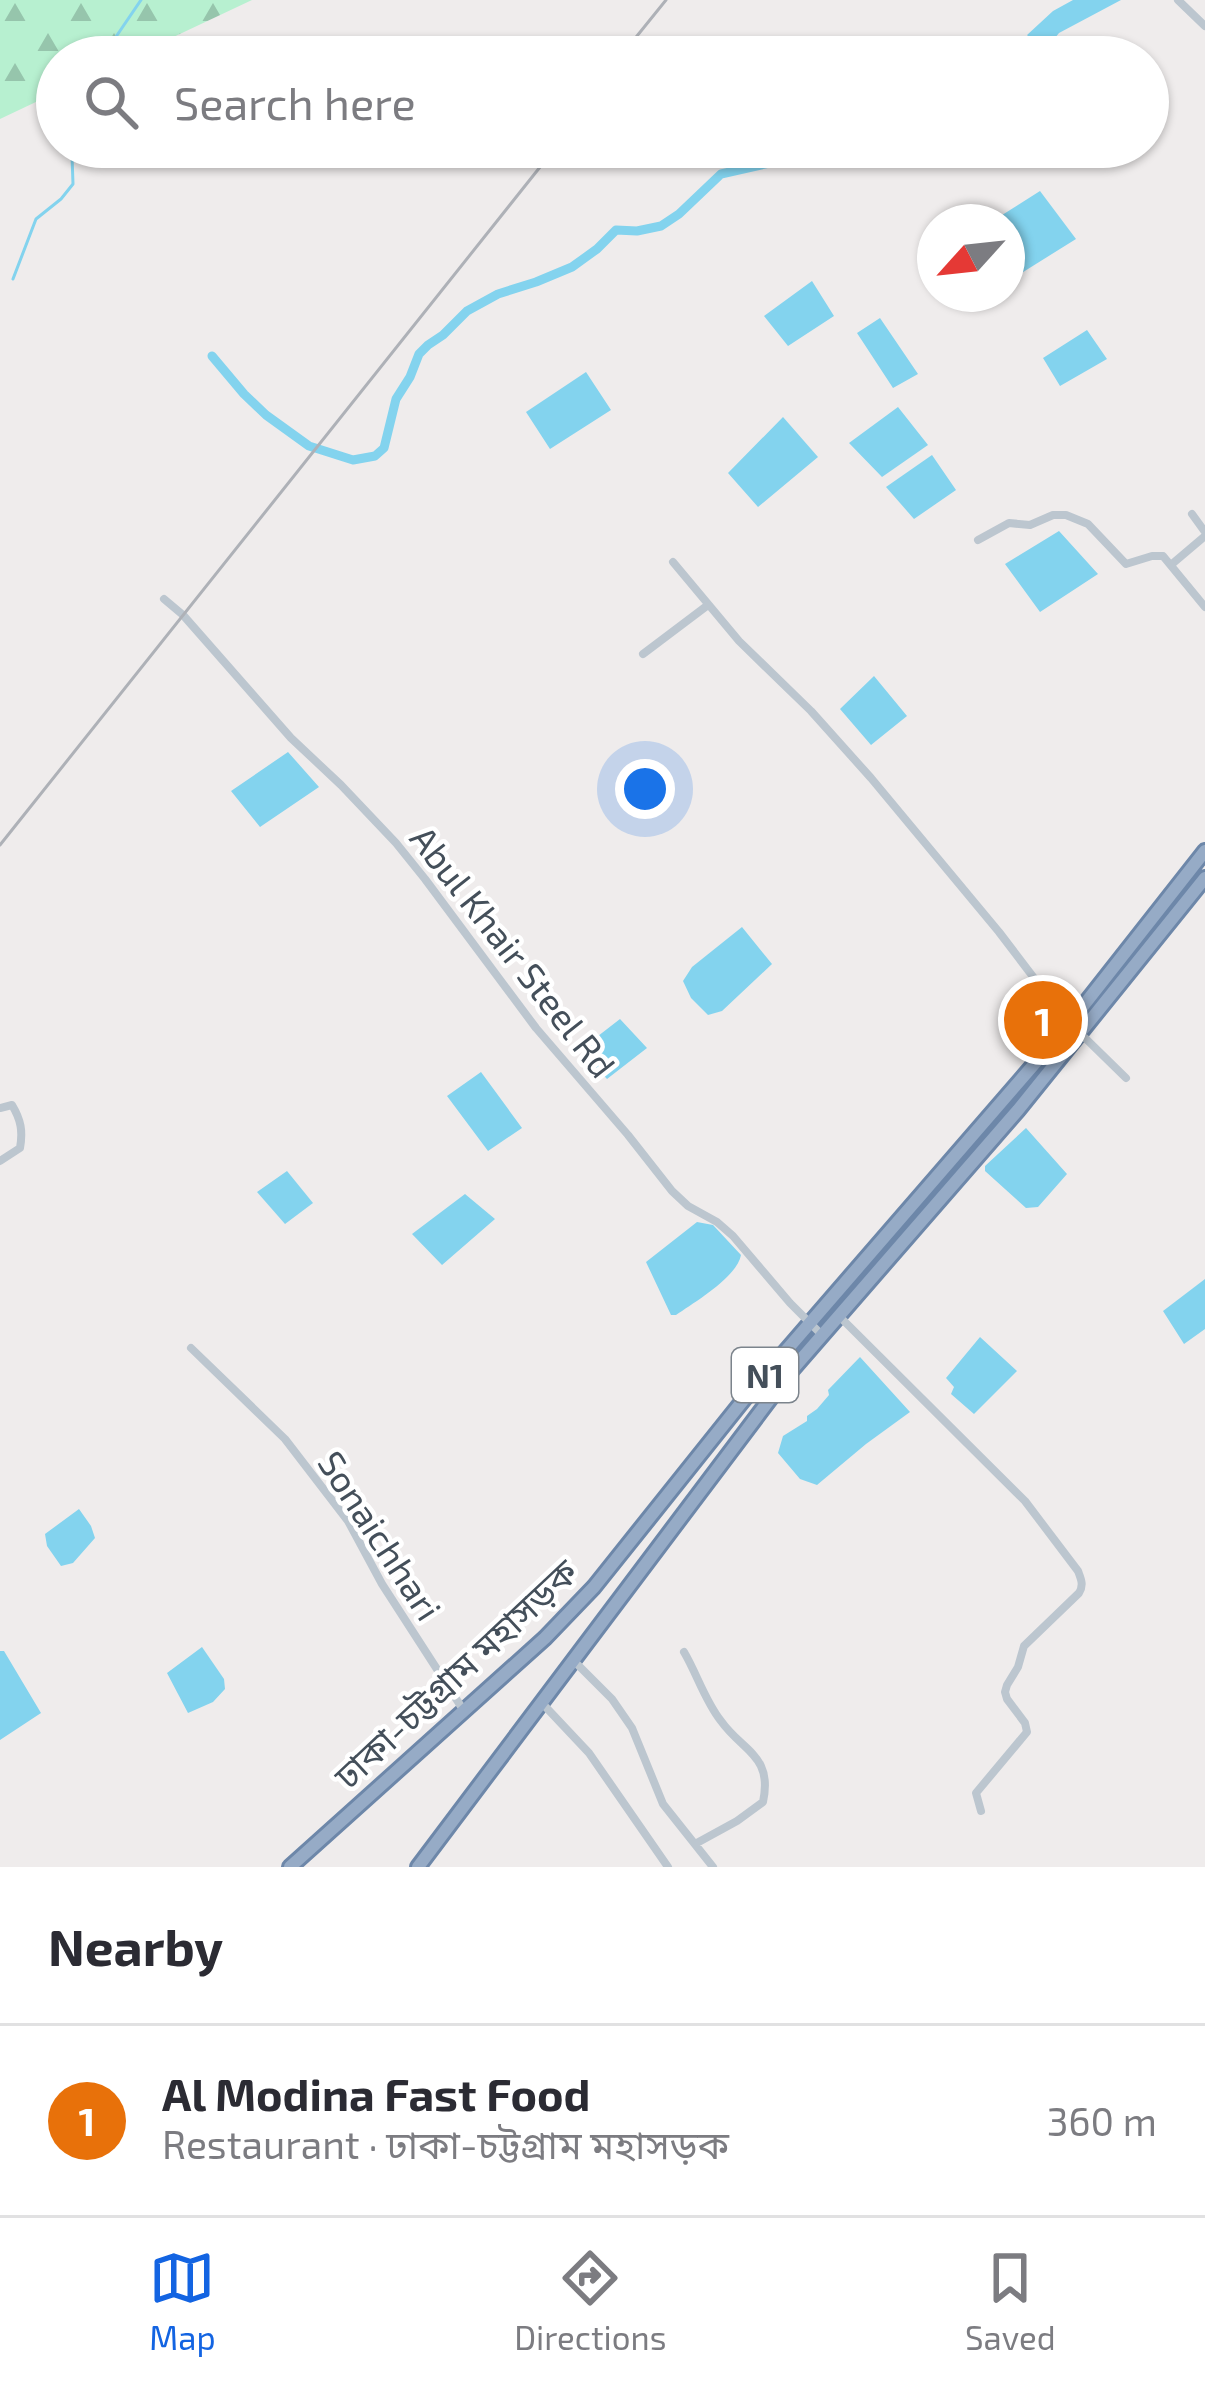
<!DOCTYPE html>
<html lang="en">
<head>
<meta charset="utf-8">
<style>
  :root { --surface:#fff; --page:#f2f2f3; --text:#2b2b33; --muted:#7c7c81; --line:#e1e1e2; --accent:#1364e2 }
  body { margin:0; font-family:"Exo 2","Noto Sans Bengali",sans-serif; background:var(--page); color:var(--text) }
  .compass { position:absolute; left:917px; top:204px; width:108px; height:108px; border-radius:50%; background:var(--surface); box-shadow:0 3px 9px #0004; rotate:243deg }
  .you { position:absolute; left:645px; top:789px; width:42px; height:42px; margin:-30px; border:9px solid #fff; border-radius:50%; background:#1a73e8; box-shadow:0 0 0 18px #1a73e833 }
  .badge { display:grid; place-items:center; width:78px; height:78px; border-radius:50%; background:var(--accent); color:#fff; font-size:39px; font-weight:700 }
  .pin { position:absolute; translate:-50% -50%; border:6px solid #fff; box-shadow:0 3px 12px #0006 }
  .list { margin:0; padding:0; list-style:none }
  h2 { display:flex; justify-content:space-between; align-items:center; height:156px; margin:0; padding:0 48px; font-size:51px }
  h2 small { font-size:39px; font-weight:400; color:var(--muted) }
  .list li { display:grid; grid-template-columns:78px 1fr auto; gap:36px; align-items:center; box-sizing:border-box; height:192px; padding:0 48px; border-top:3px solid var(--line) }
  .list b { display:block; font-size:45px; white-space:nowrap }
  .list p { margin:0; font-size:39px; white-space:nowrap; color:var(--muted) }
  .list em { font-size:39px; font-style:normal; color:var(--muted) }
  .icon { flex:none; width:66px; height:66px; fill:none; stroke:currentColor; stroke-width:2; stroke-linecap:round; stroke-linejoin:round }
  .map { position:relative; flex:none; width:1205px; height:1867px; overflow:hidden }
  .search { position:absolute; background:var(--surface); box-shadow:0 3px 9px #0004; left:36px; right:36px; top:36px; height:132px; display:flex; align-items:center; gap:30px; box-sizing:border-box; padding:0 42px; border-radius:66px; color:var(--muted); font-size:45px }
  .sheet { height:348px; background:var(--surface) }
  nav { display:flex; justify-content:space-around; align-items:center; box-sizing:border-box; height:168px; border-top:3px solid var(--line); background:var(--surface); font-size:33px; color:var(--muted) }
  nav a { display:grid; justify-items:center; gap:6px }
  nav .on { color:var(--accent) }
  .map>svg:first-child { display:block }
</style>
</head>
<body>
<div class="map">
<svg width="1205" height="1867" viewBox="0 0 1205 1867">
  <defs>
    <pattern id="forest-firs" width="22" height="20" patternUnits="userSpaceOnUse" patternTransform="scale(3)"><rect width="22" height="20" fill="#b7f0d0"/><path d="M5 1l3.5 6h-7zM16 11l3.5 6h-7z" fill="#96c5ac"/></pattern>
  </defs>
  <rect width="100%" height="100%" fill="#efecec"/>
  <path fill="url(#forest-firs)" d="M0,0h252l-121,57h-74v35l-57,27z"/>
  <path fill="#83d3ee" d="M1073,0h48l-62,33 -16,20 -16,-18 26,-24z
    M1040,191l36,48 -69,43v-60h-16z
    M812,281l22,35 -46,30 -24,-30z
    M880,318l38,56 -25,14 -36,-55z
    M1087,330l20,29 -47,27 -17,-28z
    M586,372l25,38 -61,39 -24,-37z
    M898,407l30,38 -46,32 -33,-34z
    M783,417l35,40 -60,50 -30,-34z
    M932,455l24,35 -42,29 -28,-32z
    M1059,531l39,43 -58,38 -35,-48z
    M874,676l33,40 -36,29 -31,-36z
    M288,752l31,35 -59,40 -29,-36z
    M742,927l30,37 -50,47 -14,4 -17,-17 -8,-17 9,-14z
    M620,1019l27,29 -40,31 -27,-29z
    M481,1072l41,56 -34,23 -41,-55z
    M1026,1128l41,46 -29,33 -12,1 -41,-37v-5z
    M287,1171l26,32 -28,21 -28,-32z
    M465,1194l30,25 -53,46 -30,-31z
    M697,1222l16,3 28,30c-4,22 -46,47 -65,60h-5l-25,-53z
    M1205,1279v50l-21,15 -21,-33z
    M980,1337l37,34 -43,43 -23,-20 3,-7 -8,-9z
    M860,1357l50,55 -44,32 -49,41 -17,-6 -22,-26 5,-17 24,-15v-5l10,-7 12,-14 -1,-5z
    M79,1509l12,17 4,12 -22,25 -12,3 -14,-20 -2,-12z
    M202,1647l22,32 1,10 -12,13 -25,11 -21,-40z
    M0,1651h4l37,62 -41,27z"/>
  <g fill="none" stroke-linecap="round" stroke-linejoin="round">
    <path stroke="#83d3ee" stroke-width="3" d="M95,57l14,-10 32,-47
      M57,103l-5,20 5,8
      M13,279l23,-60 25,-20 12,-15 -1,-28 -5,-9"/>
    <path stroke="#83d3ee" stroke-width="9" d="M212,356l32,38 22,21 43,31 44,14 22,-4 9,-8 12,-49 14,-22 9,-23 9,-9 15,-10 24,-24 31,-17 38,-12 36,-15 25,-18 19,-19 21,1 24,-5 18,-12 42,-40 53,-12 23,-15"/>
    <g stroke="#6d87a9" stroke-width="18">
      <path id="trunk" d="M290,1867l255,-229 49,-51 151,-189 324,-374 136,-173
        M418,1867l373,-496 227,-261 187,-232"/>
    </g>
    <path stroke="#bcc6cf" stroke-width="8" d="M1178,0l27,26
      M1192,514l13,18
      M978,540l31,-17 21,2 23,-10h13l22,9 38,40 26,-8h11l42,51
      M673,562l66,79 72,70 60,67 128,154 70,92
      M1172,564l33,-28
      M164,599l19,16 108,123 50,47 55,58 29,36 111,149 92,107 44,56 16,15 29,16 16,14 57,67 32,32
      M643,654l65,-49
      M1081,1034l45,44
      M0,1108l12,-3c9,15 11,26 8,43l-20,13
      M839,1316l186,185 53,70c3,8 6,14 1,22l-55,53 -6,21 -11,18 -2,7 2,7 18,24 2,9 -51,61 5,18
      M191,1348l94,91 63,82 34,63 82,127
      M684,1652c13,22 21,49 37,69 22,31 52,34 42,81l-26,19 -42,23
      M574,1661l38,38 20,29 31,76 50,63
      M541,1702l48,51 79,114"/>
    <use href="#trunk" stroke="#96abc6" stroke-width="12"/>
    <path stroke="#aeb1b7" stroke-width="3" d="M620,57l46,-57
      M0,845l556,-698"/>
  </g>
  <g text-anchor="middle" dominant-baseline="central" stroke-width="9" stroke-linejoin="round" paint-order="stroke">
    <rect fill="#fff" stroke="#7c848c" stroke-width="3" x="732" y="1348" width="66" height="54" rx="9"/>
    <g font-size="33" font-weight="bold" fill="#444f5a">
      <text x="765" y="1375">N1</text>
    </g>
    <g font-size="36" fill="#444f5a" stroke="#fff">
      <text transform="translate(514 951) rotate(52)">Abul Khair Steel Rd</text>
      <text transform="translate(381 1535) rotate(57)">Sonaichhari</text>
      <text transform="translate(455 1673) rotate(-43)">ঢাকা-চট্টগ্রাম মহাসড়ক</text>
    </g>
  </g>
</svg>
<svg class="compass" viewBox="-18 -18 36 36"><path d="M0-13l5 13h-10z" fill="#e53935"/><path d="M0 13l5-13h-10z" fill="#7c7c81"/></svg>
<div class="you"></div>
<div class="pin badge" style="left:1043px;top:1020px;background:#e8710a">1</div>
<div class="search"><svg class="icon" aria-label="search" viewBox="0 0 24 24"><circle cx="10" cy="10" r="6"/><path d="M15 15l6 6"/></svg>Search here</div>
</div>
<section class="sheet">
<h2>Nearby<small></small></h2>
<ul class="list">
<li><span class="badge" style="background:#e8710a">1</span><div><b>Al Modina Fast Food</b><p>Restaurant · ঢাকা-চট্টগ্রাম মহাসড়ক</p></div><em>360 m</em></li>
</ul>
</section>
<nav>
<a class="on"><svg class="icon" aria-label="map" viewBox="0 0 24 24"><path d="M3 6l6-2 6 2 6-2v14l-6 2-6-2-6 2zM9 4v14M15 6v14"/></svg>Map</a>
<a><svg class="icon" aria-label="directions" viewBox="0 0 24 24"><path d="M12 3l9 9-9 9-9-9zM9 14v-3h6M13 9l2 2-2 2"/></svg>Directions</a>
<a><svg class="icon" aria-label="saved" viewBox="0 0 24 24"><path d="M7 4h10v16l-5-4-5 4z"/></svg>Saved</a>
</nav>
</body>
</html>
